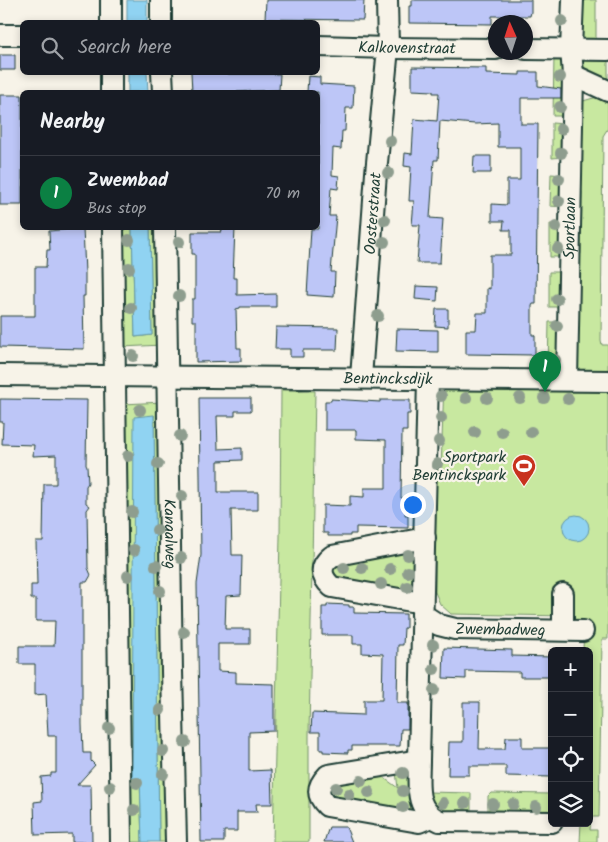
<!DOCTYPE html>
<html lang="en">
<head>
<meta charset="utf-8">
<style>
  :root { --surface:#171b24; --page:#20242c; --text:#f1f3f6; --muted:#9ea1a6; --line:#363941; --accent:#0b8043 }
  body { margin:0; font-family:Kalam,sans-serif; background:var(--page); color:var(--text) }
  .controls { position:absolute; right:15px; bottom:15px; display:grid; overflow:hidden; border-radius:8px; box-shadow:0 2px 8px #0003 }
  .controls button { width:45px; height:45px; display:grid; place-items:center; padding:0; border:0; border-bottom:1px solid var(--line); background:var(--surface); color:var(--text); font:25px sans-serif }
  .compass { position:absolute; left:488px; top:15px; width:45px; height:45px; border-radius:50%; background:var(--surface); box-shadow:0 2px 8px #0003; rotate:357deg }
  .you { position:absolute; left:412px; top:504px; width:18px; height:18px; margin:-12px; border:4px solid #fff; border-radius:50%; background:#1a73e8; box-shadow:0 0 0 8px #1a73e833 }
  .badge { display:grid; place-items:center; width:32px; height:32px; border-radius:50%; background:var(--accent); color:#fff; font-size:16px; font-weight:700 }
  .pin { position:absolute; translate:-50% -41px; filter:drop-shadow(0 1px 2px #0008) }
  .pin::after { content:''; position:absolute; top:26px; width:18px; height:15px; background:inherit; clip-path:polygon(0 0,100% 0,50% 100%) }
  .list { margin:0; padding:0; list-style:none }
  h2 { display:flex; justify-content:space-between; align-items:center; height:65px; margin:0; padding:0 20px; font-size:21px }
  h2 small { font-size:16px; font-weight:400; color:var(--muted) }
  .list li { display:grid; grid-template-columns:32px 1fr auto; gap:15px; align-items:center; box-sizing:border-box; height:75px; padding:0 20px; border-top:1px solid var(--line) }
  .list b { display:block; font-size:19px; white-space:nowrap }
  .list p { margin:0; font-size:16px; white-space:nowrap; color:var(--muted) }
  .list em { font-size:16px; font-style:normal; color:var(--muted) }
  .icon { flex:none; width:28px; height:28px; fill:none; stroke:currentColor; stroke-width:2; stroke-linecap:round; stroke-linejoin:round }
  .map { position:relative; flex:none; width:608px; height:842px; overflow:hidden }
  .search { position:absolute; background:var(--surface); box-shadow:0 2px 8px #0003; left:20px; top:20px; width:300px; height:55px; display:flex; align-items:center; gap:12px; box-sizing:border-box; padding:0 18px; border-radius:8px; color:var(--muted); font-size:19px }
  .panel { position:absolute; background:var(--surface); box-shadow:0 2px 8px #0003; left:20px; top:90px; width:300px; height:140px; border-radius:8px }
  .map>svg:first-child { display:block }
</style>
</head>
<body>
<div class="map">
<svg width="608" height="842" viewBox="0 0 608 842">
  <rect width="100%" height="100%" fill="#f7f3e8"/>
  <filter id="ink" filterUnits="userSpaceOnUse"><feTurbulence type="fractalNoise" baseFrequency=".02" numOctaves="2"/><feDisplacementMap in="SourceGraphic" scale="10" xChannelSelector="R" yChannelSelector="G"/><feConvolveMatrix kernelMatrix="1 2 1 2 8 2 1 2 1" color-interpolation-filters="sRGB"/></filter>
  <g filter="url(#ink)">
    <path fill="#c8e8a0" stroke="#74926a" d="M581,0h15v41h-16z
      M554,56l11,8v52h-12z
      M608,56v27l-29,-14 1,-12z
      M597,97l11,7v24l-5,8 -2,204 1,5h6v30c-16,0 -27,3 -33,-14l1,-101 5,-6 1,-62 -4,-6 -1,-62 6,-23z
      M552,123l12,1v33l-12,1z
      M551,174l13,1 -1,32 -13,-1z
      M550,224l13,1 -1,32h-12z
      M121,228h11l3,109 17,-2 -2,-107h10l2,117 -40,2z
      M549,272h13l-1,35h-12z
      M549,322h12l-4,47 -9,2z
      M444,381l164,4v254h-6l-3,178h-8l-1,13h7v12h-17l1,-19h8v-172h-6l1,-28h-16v-7l-117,-2 -11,-10 -5,-12v-122h6z
      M281,390l34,1 -6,345v106h-36l7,-305z
      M163,402l7,440h-11l-5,-427 -21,299 -1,64h8l2,64h-14l-5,-438z
      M414,549l-1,43 -77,-13 -4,-9 3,-8z
      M410,770v35l3,10 -73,-12 -10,-8v-6l2,-6 48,-8 18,13 -2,-16z
      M427,792l44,1v21l-36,-2z
      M491,793l61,1v18l-57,-1 -4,5h-3v-20z"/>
    <path fill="#90d3f2" stroke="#6397a6" d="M127,0h20v22h-20z
      M128,73h19l1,19h-20z
      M132,228h18l2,107 -17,2z
      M154,415l5,427h-17l-2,-64h-8l2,-361z
      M563 528a13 13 0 1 1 26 0a13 13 0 1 1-26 0Z"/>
    <path fill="#bdc6f7" stroke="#1f3d34" d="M266,0h98l-1,20 -98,-1z
      M412,0h119v12l-1,4h-38v8l-83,-1v-17h3z
      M0,55h15v15h-15z
      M412,67l74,1v6l34,1v-3h18v14l23,3v9h-40v26h17l-2,180h-3l-1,2v29h3v20l-69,-1v-24h10l1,-17h10v-25l3,1v-34h21v-25h-8l1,-9h-12v-17l15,1v-25h13v-33h-22v-24l-23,1 -35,-3 -2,39h-4l-4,58 13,1 -3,44h-23l3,-38h-8l2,-24h-5l2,-34 -7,-1 1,-13 7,1 2,-35 23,2 2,-28h-6v-2l-21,-1z
      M191,72h37v2h52l-1,16 -47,2h-40z
      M308,76l12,1v7l34,2 -1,22h-7l-1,23h-3l-1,18 -8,-1 -1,27 7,1 -1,13 -7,-1 -2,28h7l-5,56h4l-1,25 -27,-2 4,-66h7v-137h-11z
      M0,95h22v110h-22z
      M474,156h17v17h-18z
      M83,228l2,45v23h-2l1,53 -84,-2v-31h35v-49h11l1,-17h3l-1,-19z
      M221,228h14l-2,50h4v17l39,-1v13h-36v1l-4,1 1,39h4v13l-45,1v-41h-4v-22h3v-45h-3v-22h30z
      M416,286l22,1 -1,14 -22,-2z
      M436,309h12v18l-13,-1z
      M276,327l62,1 -1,22h-34v7h-13v-8h-15z
      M397,329l41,1v22l-42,-1z
      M199,398h52v13h-16v5h-18l1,33 24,-1v12l-24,1v31h40v18h-27l1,45h10l-1,40 -15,1 -1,33h25v15h-32v27l18,1v11l38,1v47l-25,1v39l22,-1 1,34h-16l1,8h-20v19h-13v11h-23l-4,-258 4,-29z
      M0,399l87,1 -1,65 1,2 1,16 -2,3v17l4,3 -3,4 1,58 3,7 -4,7h-5v142l1,29h8v8l4,4 -18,20h14l1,57h-20v-8l-37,1 -1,-33 8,-1 -1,-24 10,-1v-3h5v-37h-8l-2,-42 -11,1v-31h-16v-18h35l1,-25h-19v-22h-5v-14h6l-1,-44h7l1,-57h12v-29l-23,1 1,-11 -32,-1 1,-22h-3z
      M331,399l49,3v-2h30v14h-3v17h-5l-1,67h5l-1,17h3v13l-52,-1v7h-6v2h-22v-3h-5v-28l27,1v-10l14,1v-9h22v-48l-30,-1v-9h-31v-29h6z
      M327,604l22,1v2h5v6l52,1v14h-2l-1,17h-5l-1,58h11v26h-7l-1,17h-48v4h-4v3l-25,-1v-2h-3v-18h-9l1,-19 52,2v-15h18l1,-46 -21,-1v-9h-9v-9h-31v-28h5z
      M444,648l68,2v6l40,1v20h-32v-5l-54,-1v8l-23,-1z
      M463,702h17l-1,47h26l1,-12h16v11h30v29l-46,-1v-10h-37v9h-21l1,-33h14z
      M329,827h17l6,15h-28z"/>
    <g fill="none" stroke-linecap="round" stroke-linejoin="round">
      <g stroke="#1f3d34" stroke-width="24">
        <g id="minor">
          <path d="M111,0v22"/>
          <path d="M161,0v22"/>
          <path d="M0,35h22"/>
          <path id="s1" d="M318,46l70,2 108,1"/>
          <path d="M526,49l82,1"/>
          <path d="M111,72v20"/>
          <path d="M162,72l1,20"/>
          <path d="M573,75l35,16"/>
          <path d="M113,228l8,614"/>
          <path id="s2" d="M165,228l7,443 4,171"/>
          <path id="s3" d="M0,375l608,6"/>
          <path id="s4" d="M361,378l15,-205 12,-125 -1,-48"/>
          <path d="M428,379l-9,381c0,24 -6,49 21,61l112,1"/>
          <path id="s5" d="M567,380l6,-305 -2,-26 2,-49"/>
          <path d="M422,603l-90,-16c-12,-11 -13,-21 0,-31l93,-18"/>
          <path id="s6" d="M422,614l17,11 16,4 128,2"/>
          <path d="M563,630v-36"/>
          <path d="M419,760l-91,15c-11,11 -12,20 -1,31l92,16 12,-5"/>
        </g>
      </g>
      <use href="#minor" stroke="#f7f3e8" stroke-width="20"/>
    </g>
    <g fill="#8e9d8e">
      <circle cx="562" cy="21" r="6"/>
      <circle cx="560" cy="77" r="6"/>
      <circle cx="560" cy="107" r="6"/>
      <circle cx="561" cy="129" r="6"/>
      <circle cx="390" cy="141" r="6"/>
      <circle cx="561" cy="153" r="6"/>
      <circle cx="388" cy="173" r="6"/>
      <circle cx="559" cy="179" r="6"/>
      <circle cx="559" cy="201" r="6"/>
      <circle cx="385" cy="220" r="6"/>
      <circle cx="556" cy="227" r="6"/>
      <circle cx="129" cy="240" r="6"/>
      <circle cx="179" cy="242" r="6"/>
      <circle cx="384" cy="242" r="6"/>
      <circle cx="558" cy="249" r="6"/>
      <circle cx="129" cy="268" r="6"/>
      <circle cx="179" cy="296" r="6"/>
      <circle cx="557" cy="299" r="6"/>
      <circle cx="131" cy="308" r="6"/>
      <circle cx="378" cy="316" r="6"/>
      <circle cx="557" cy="326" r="6"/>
      <circle cx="133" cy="356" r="6"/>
      <circle cx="555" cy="360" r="6"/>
      <circle cx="441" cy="396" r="6"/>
      <circle cx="466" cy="398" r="6"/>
      <circle cx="487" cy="398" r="6"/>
      <circle cx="520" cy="398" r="6"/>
      <circle cx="544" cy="398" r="6"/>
      <circle cx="568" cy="399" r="6"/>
      <circle cx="140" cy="410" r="6"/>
      <circle cx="441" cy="418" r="6"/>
      <circle cx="475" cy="432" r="6"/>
      <circle cx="502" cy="432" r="6"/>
      <circle cx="531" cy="432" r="6"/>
      <circle cx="180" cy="436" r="6"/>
      <circle cx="439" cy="441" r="6"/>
      <circle cx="128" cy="456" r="6"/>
      <circle cx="158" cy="464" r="6"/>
      <circle cx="437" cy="464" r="6"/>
      <circle cx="182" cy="496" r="6"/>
      <circle cx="132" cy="512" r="6"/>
      <circle cx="157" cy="530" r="6"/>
      <circle cx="134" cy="550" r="6"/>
      <circle cx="408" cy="555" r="6"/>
      <circle cx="181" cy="558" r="6"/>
      <circle cx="156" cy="566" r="6"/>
      <circle cx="344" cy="568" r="6"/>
      <circle cx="362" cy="568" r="6"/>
      <circle cx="390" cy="569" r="6"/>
      <circle cx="408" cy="572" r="6"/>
      <circle cx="128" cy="576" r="6"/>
      <circle cx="381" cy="584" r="6"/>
      <circle cx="407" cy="587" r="6"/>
      <circle cx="160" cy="591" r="6"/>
      <circle cx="184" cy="632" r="6"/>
      <circle cx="433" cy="645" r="6"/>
      <circle cx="434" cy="669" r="6"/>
      <circle cx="434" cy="690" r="6"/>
      <circle cx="160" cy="710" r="6"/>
      <circle cx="109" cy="728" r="6"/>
      <circle cx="185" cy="742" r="6"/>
      <circle cx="163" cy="751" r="6"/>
      <circle cx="403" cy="773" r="6"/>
      <circle cx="163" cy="774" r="6"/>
      <circle cx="361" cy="781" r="6"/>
      <circle cx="137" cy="783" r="6"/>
      <circle cx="110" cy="787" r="6"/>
      <circle cx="336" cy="788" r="6"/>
      <circle cx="403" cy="791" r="6"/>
      <circle cx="369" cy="792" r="6"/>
      <circle cx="349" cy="794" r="6"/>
      <circle cx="443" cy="803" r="6"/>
      <circle cx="465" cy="803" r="6"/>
      <circle cx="493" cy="804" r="6"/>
      <circle cx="513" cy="804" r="6"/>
      <circle cx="403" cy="807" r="6"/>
      <circle cx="536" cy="807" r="6"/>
      <circle cx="134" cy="810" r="6"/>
    </g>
  </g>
  <defs>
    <g id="stadium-pin" transform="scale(1.25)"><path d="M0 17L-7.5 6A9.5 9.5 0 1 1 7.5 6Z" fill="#c8321e" stroke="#f7f3e8"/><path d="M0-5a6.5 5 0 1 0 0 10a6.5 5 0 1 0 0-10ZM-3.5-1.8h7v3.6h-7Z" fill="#fff"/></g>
  </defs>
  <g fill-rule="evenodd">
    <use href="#stadium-pin" x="524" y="466"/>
  </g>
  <g text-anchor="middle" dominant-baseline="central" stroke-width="4.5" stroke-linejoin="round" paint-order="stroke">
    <g font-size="16" fill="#1f3d34" stroke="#f7f3e8">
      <text stroke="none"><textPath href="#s1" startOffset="89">Kalkovenstraat</textPath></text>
      <text stroke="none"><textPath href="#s4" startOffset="165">Oosterstraat</textPath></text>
      <text stroke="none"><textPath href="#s5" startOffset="152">Sportlaan</textPath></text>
      <text stroke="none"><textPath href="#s3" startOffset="388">Bentincksdijk</textPath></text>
      <text stroke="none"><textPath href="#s2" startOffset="306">Kanaalweg</textPath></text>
      <text stroke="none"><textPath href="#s6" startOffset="82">Zwembadweg</textPath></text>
    </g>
    <g font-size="16" fill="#1f3d34" stroke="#f7f3e8" text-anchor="end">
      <text x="506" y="457">Sportpark<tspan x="506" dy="18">Bentinckspark</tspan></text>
    </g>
  </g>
</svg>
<div class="controls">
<button>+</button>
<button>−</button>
<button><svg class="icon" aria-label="locate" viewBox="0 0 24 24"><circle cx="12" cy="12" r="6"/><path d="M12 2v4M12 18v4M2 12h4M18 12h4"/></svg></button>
<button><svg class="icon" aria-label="layers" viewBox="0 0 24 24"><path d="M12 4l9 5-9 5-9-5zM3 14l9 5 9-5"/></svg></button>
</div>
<svg class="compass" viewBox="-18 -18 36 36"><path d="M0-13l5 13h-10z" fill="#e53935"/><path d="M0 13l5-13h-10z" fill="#9ea1a6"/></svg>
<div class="you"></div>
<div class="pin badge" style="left:545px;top:392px">1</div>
<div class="search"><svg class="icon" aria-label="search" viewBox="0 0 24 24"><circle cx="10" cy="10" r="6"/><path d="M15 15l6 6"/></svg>Search here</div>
<section class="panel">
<h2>Nearby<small></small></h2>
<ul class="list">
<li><span class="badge">1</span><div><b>Zwembad</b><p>Bus stop</p></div><em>70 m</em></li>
</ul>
</section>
</div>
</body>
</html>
